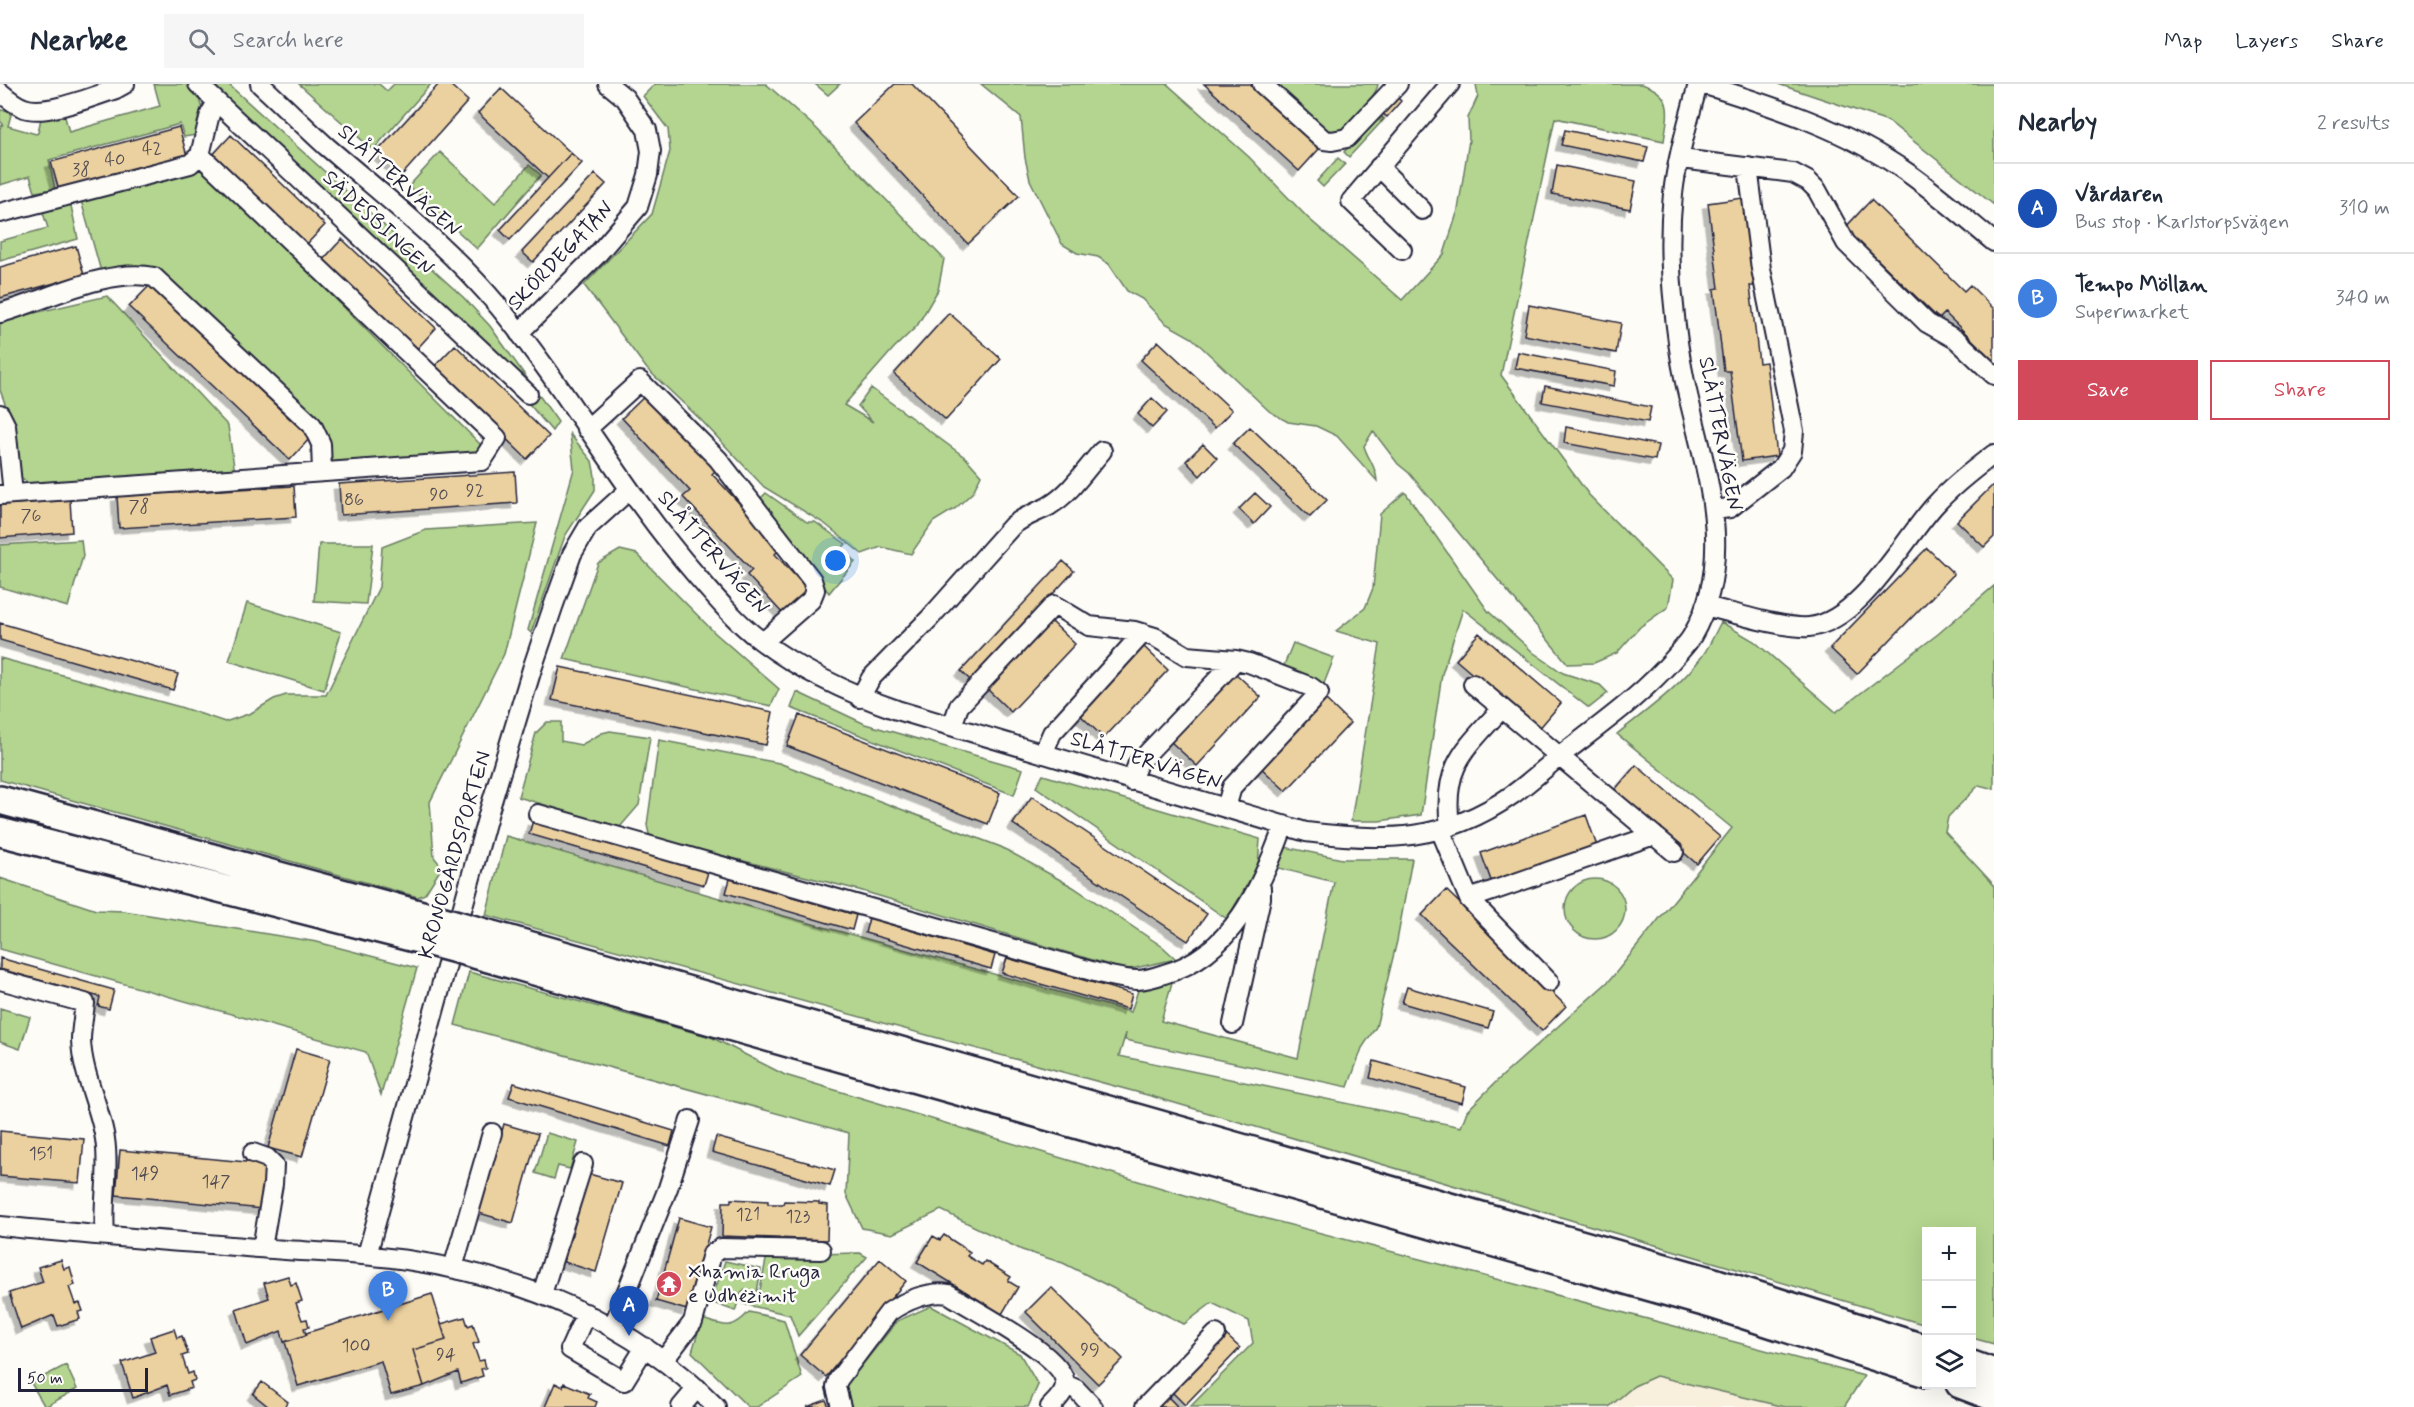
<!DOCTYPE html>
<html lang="en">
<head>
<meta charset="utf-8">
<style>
  :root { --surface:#fff; --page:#f6f6f7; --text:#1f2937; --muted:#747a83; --line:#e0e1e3; --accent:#d1495b }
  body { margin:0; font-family:Mynerve,sans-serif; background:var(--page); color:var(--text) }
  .controls { position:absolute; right:18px; bottom:18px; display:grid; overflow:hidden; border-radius:0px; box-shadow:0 6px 24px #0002 }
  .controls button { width:54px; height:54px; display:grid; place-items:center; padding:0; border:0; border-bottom:2px solid var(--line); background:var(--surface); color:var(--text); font:30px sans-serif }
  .scale { position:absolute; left:18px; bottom:15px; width:130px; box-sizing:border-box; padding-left:6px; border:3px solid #22223b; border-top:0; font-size:16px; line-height:21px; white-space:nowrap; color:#22223b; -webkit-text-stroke:4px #fdfcf7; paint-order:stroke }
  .you { position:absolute; left:836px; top:477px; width:21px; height:21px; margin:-15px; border:4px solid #fff; border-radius:50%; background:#1a73e8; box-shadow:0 0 0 9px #1a73e833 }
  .badge { display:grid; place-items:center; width:39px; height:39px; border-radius:50%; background:var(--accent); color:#fff; font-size:20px; font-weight:700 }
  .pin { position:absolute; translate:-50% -50px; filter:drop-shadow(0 2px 3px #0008) }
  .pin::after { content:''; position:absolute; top:32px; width:21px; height:18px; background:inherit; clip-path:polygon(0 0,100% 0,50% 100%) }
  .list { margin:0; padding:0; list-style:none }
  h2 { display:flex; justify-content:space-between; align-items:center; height:78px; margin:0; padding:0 24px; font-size:26px }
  h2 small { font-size:20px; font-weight:400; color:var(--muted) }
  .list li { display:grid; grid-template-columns:39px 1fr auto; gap:18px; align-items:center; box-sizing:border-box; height:90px; padding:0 24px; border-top:2px solid var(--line) }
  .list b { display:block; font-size:22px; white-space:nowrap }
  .list p { margin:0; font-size:20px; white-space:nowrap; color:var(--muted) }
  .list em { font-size:20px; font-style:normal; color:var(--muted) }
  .actions { display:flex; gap:12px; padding:18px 24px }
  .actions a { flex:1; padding:14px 0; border:2px solid var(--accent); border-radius:0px; text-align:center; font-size:21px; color:var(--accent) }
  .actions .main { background:var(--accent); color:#fff }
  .icon { flex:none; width:33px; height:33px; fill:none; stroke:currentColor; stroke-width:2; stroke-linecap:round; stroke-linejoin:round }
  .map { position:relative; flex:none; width:1994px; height:1323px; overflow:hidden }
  header { display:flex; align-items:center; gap:36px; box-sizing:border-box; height:84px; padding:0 30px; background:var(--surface); border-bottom:2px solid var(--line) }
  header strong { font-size:28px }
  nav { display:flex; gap:33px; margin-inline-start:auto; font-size:21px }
  .search { width:420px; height:54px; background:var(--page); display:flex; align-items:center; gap:15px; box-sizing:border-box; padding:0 21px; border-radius:0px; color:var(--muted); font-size:22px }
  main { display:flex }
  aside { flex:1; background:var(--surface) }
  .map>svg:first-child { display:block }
</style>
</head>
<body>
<header>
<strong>Nearbee</strong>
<div class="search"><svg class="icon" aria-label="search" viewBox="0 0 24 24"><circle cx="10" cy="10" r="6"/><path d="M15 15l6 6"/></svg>Search here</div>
<nav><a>Map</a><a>Layers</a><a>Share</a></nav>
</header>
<main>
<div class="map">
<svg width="1994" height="1323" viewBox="0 0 1994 1323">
  <defs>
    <filter id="shadow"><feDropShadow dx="-5.5" dy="5.5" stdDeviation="0" flood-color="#0004"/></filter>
  </defs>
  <rect width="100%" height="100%" fill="#fdfcf7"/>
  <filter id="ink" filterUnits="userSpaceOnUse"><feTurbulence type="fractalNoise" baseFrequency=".0167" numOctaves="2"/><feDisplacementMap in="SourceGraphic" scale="12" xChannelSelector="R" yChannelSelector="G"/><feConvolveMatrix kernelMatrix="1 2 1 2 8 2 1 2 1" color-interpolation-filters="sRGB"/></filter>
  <g filter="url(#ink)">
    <path fill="#f8efdd" d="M1656,1292l129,31h-176l25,-21z"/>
    <path fill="#b3d58f" stroke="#6a7c65" stroke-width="1.5" d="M154,0h33c18,18 18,28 9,51l-12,2 -4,-13 -131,36 6,29 -20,3 -5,-16 -30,9v-57l3,-4 -3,-3v-11l12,1 -4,15 28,8 2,-1 3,-15 23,-5 5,19 91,-26z
      M209,0h19l235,213 27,29 68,96 -6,9 -88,-104z
      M299,0h80l8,7 7,-7h37l-58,66z
      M655,0h111l50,44 128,131 -6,31 -21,36 -23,22 -50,57 29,17 -15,-16 13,-18 95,70 15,17 -8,17 -17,16 -23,14 -22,32 -30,-7 -19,7 -37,-30 -61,-37 -63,-67 -54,-51 -63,-84 68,-71 18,-63 -2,-22 -25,-33z
      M815,0h25l-12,11z
      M981,0h186l82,73 59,61 94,82 42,-46 14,-44 11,-70 -1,-22 10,-22 -2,-12h165c34,10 27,29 23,57l-109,-23 -54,257 88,120 84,85 -5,27 -28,20 -23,26 -23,10 -26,1 -159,-191 -11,-9 -25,-33 -9,15c4,14 12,19 13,35l-40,-45 -21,-10 -28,-4 -19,-11 -77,-73 -27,-15 -23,-24 -15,-8 -18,-27 -11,-7 -21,-4 -15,-9 -32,-64 -5,-22 -4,-41z
      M1277,0h101c-1,10 -25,39 -34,44 -4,2 -10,3 -15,4l-26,-18z
      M1778,0h216v121l-106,-84z
      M1378,30l6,5 -35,38 -5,-5z
      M440,68l55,51 34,-38 12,10 -64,74 -68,-63z
      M1338,74l7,6 -22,23 -6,-6z
      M201,80l279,280 -1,12 -150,11 -4,-33 -168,-160 -55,1 -22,-78z
      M70,117l8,38 -78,22v-20l48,-13 -6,-18z
      M107,212l121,130 7,47 -204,12 -12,-9 -6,-51 -13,-35v-69z
      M570,350l22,27 3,15v14l-30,46 -34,97 -3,-3 46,-161z
      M1405,408l83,119 46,42 29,20 37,12 8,8 -19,15 -126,-99 -21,65 -21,141 -42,6h-28l29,-177 -44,-13 29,-23 8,-20 7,-74z
      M766,409l41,29h8l31,22 -4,4 13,14 -26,31 -71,-92z
      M537,439l-33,131 -74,148 4,55 8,10 -17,27 -7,3 -418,-117v-122l180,49 45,15 26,-9 23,-14 12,-4h40l53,-108 3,-40 44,-17z
      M81,456l2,16 -15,51 -68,-20v-42z
      M319,460h54l-7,60 -52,-3z
      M620,466l17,4 78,79 64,56 -8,17 -207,-47 34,-96z
      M1994,502v203l-15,-4 -31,32 -3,15 49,53v459l-22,-6v-106h-46v93l-775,-229 -665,-181 20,-79 220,64 405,112 9,-28 33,-5 -12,42 137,37 36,-176 -59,-15 10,-20 57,12h70l-15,82 -21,86 -14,21 -14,39 -223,-47 1,-7 -7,23 342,71 6,-16 32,-32 111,-99 122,-152 -115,-94c30,-24 64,-48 86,-79 7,-10 12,-22 18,-33l33,19 82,71 102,-78z
      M247,519l94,29 -17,58 -95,-29z
      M1293,559l41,15 -11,28 -41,-16z
      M797,608l68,32 158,45 -9,26 -223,-87z
      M547,638h14v19l20,4 21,-12 8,-2 40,6 -11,68 -19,22 -102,-30 18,-64z
      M659,656l120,23 222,84 72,40 90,60 13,12 -50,11 -267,-80 -203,-51 -7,-5 -2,-9z
      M1043,691l217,64 -2,27 -31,53 -191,-132z
      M0,794l96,32 28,1 193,31 100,26 -36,127 -15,-43 -366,-103z
      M1565 825a30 30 0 1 1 60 0a30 30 0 1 1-60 0Z
      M469,888l242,65 74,38 460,138 619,163 -20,31h-59l-129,-31 -22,10 -25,21h-419l63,-64 -4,-22 -37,-18 -28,21 -121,-61 -41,-13 -81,-40 -49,24 -30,-6 -16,-34 3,-61 -394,-108z
      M0,924l30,9 -10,32 -20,-7z
      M547,1049l31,9 -8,27 -12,-3 -4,13 -19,-6z
      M860,1169l7,4 -69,79 -8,-21 -47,-11 5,-11 11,2 8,-40z
      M725,1177l36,8 -4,23 -13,-2 -3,3 -6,18 -24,-9z
      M931,1222l89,48 18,31 -10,22h-176l-7,-20 52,-66z
      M749,1228l35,8 18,57 -45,30h-9l-56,-55 10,-33c24,7 29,12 47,-7z
      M66,1281l11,24 -32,18 -14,-24z"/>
    <path fill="#ecd1a0" stroke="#22223b" stroke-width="1.5" filter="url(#shadow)" d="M439,0h10l19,17 -66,74 -25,-23z
      M895,0h17l107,112 -51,48 -114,-121z
      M1204,0h45l70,65 -20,22z
      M501,4l70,65 -23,25 -70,-65z
      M1395,11l6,6 -14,16 -7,-6z
      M179,43l8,29 -128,35 -8,-29z
      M1565,46l83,17 -4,15 -83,-17z
      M231,51l94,90 -21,22 -94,-89z
      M571,69l11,10 -72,77 -10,-10z
      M1557,81l79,16 -6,28 -78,-15z
      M595,90l11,10 -73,78 -11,-10z
      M1743,114l11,88h-4l9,77 7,-1 11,94 -35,5 -12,-90h-6l-10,-82 5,-1 -11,-85z
      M1871,116l93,91 6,-6 24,24v52l-49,-48 -6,6 -94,-91z
      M342,155l94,89 -21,23 -94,-89z
      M76,162l8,29 -84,23v-31z
      M150,201l160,153 -20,22 -161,-153z
      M1529,221l92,18 -5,30 -92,-18z
      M949,229l52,46 -55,61 -52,-46z
      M1158,257l74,69 -17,18 -74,-68z
      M455,261l94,91 -22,23 -94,-91z
      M1518,268l98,19 -2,15 -99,-18z
      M1545,302l106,21 -3,15 -106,-20z
      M648,309l70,75 -6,6 69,74 -6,6 34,37 -25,24 -37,-40 5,-5 -69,-73 7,-6 -68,-73z
      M1152,314l15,14 -15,16 -14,-14z
      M1250,343l77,73 -17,17 -77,-73z
      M1566,343l92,18 -3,15 -91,-17z
      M1203,360l14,14 -17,18 -14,-15z
      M515,388l2,31 -176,12 -2,-31z
      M1994,400v53l-10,10 -27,-26z
      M294,402l2,31 -177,11 -2,-32z
      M1255,409l15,14 -16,17 -15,-15z
      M70,416l2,32 -72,6v-33z
      M1927,464l27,26 -97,100 -27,-26z
      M1063,477l11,10 -102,111 -11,-11z
      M1049,535l26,25 -64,68 -26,-25z
      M0,539l178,51 -5,16 -173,-50z
      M1479,549l82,70 -23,27 -82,-70z
      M1142,561l26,25 -64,68 -26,-25z
      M560,583l213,45 -7,33 -214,-45z
      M1234,588l27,25 -64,69 -27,-25z
      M1324,614l26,25 -64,68 -27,-25z
      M799,631l201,78 -12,31 -201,-78z
      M1636,681l84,72 -23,27 -84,-72z
      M1032,712l175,118 -19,27 -175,-117z
      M1586,731l12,34 -105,37 -12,-33z
      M533,736l175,52 -4,13 -175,-51z
      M730,795l126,36 -4,15 -126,-37z
      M1446,806l120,116 -24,25 -120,-116z
      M869,834l126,37 -4,14 -126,-36z
      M0,874l114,32 -5,19 -11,-3 2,-9 -100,-28z
      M1007,874l125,36 -4,15 -126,-36z
      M1407,903l86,25 -5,16 -86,-25z
      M296,965l34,10 -28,98 -34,-9z
      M1374,977l92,26 -4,16 -92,-25z
      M514,999l160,48 -4,15 -161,-49z
      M504,1040l34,10 -25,89 -34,-10z
      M0,1047l84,8 -4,44 -80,-7z
      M716,1053l119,33 -5,16 -118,-34z
      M120,1066l147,14 -4,45 -147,-14z
      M589,1090l33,9 -26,89 -32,-10z
      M731,1115l37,2v3h15l1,-3 35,1v2l9,1 -1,35 -105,-4 1,-34h8z
      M679,1134l32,9 -24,83 -31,-9z
      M944,1151l26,17 -3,4 15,9 3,-4 26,16 -3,4 10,6 -16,27 -85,-52 16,-26 7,4z
      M880,1175l26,22 -80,96 -26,-22z
      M61,1176l3,9 6,-2 5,18 -6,2 6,17 5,-1 3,8 -5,1 2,7 -22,7 -4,-11 -33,14 -12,-36 34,-11 -5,-15z
      M288,1192l3,9 5,-2 6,18 -6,2 6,17 5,-1 2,8 -5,1 2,7 -22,7 -3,-11 -34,14 -11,-36 33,-11 -5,-15z
      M1051,1203l72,72 -25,25 -72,-72z
      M432,1210l14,46 -33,10 11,36 -33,9 -10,-34 -83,25 -13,-44 22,-7 -1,-2z
      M465,1233l3,9 5,-2 6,18 -6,2 6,17 5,-1 2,8 -5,1 2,7 -22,7 -3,-11 -34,14 -11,-36 33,-10 -5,-16z
      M174,1245l3,9 5,-2 6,18 -6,2 6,18 5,-2 2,8 -5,2 2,6 -22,7 -3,-10 -34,13 -11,-35 33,-11 -5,-15z
      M1226,1251l14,13 -55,57 -14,-14z
      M262,1298l26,20 -4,5h-15l-16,-13z
      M555,1299l8,4 1,-4 26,11 -2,4 9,4 -2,5h-50z
      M1168,1313l10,10h-20z
      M826,1316l3,7h-22z"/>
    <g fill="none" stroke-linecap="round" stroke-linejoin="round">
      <g stroke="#22223b" stroke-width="22">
        <path id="minor" d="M198,0l330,310
          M260,0c22,20 44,42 66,62 60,51 123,101 173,161 71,86 124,184 197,268 19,22 40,47 64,65 41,31 88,53 137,70l409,122c78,10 139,10 206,-37 17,-12 32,-26 48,-39 40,-31 83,-61 116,-100 5,-6 12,-13 16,-20 47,-81 11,-171 -7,-254 -5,-24 -9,-51 -11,-76 -4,-36 -5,-76 -1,-112 4,-37 16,-75 25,-110
          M1262,0l62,56 8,1 15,-3 51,-54
          M1702,0c71,22 145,46 206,89 30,21 58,46 86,69
          M0,8c7,6 15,13 24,16 22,8 70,-12 92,-19l9,-5
          M1681,75l112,14 15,8 9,9 29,53 81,80 30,17 37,35
          M1379,83l43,43
          M0,129l190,-49 10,-9
          M1402,166l-51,-49 99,-117
          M0,229c45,-12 107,-46 154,-36l158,148 9,19 1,28
          M519,249l77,-77 42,-49 10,-32 3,-24 -4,-21 -22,-32 -17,-14
          M0,330l6,12 7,68
          M587,345l53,-48 78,78 94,121 3,10 -4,10 -48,42
          M0,411l482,-34 15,-23 -297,-283 10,-41 7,-12
          M1714,426l16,-2 51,-40 11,-17 2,-20 -33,-162 -13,-102
          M1705,522c26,6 79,23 104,21 51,-5 94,-87 126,-122 17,-19 39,-36 59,-51
          M1473,600l201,168
          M860,614l11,-20 58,-59 83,-93c12,-10 24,-13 37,-20 22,-13 37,-37 53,-55
          M952,642l7,-20 95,-101 35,21 46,5 20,6 32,19 49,4 13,3 62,24 8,6 -87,94 -6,21
          M1043,670l9,-21 91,-100
          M1131,697l7,-18 98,-103
          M538,730l540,153c19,6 39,12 59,13 9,0 18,-3 27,-6 68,-19 98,-88 120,-149
          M1450,742c-8,-61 15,-76 52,-118
          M1440,745l29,70 80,83
          M1469,815l185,-64
          M0,896l85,23c-1,12 -4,25 -4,37 1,34 19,66 24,99 5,32 -3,64 0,96
          M1233,940l28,-126v-10
          M253,1069l14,5 7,7 -1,19 -11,64
          M0,1142c86,9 172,15 258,22 49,4 99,5 149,12 116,17 226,62 309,147
          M367,1171l123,-447 42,-139 21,-62 19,-53 16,-27 41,-37
          M453,1184l39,-135
          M542,1210l41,-130
          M586,1229l-16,36 54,32 21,-34
          M613,1242l55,-138 22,-68
          M664,1276l29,-38 19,-68 9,-6 100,2
          M1065,1300l11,5 17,18
          M681,1323l16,-19
          M841,1323l-5,-20 2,-7 51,-68c16,-11 41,-22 60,-18 24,16 117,62 116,90 0,9 -9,17 -15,23
          M1145,1323l71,-73"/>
      </g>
      <g stroke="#22223b" stroke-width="32">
        <path id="highway" d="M0,716l433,118
          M0,748l426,109
          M475,846l1242,353 209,66
          M471,869l1240,351 215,69
          M1972,1281l22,8
          M1960,1300l34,13"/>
      </g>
      <use href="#minor" stroke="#fdfcf7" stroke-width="18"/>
      <use href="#highway" stroke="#fdfcf7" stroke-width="27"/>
      <g stroke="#22223b" stroke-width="32" stroke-linecap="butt">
        <path id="highway-bridge" d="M433,834l42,12
          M426,857l45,12"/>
      </g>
      <use href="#highway-bridge" stroke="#fdfcf7" stroke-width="27"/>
    </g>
  </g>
  <defs>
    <g id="temple-disc" transform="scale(1.35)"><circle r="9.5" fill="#d1495b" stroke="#fdfcf7"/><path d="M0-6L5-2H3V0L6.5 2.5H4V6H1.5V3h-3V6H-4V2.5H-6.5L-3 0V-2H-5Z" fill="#fff"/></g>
  </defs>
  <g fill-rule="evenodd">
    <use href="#temple-disc" x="669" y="1200"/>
  </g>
  <g text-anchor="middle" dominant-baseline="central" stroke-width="5" stroke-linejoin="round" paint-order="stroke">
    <g font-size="18" fill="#544e54">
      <text x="152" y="65">42</text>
      <text x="115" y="76">40</text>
      <text x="81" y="86">38</text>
      <text x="475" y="407">92</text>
      <text x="439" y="411">90</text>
      <text x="354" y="416">86</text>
      <text x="139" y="423">78</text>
      <text x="31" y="432">76</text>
      <text x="41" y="1070">151</text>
      <text x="145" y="1090">149</text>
      <text x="216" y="1098">147</text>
      <text x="748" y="1131">121</text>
      <text x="798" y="1133">123</text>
      <text x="356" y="1262">100</text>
      <text x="1090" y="1266">99</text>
      <text x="446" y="1271">94</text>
    </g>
    <g font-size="21" fill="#22223b" stroke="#fdfcf7">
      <text transform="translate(399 97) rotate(42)">SLÅTTERVÄGEN</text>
      <text transform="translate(378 139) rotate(43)">SÄDESBINGEN</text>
      <text transform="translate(561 172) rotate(-46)">SKÖRDEGATAN</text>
      <text transform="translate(1720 350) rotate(79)">SLÅTTERVÄGEN</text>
      <text transform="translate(713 469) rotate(49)">SLÅTTERVÄGEN</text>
      <text transform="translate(1146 677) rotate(17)">SLÅTTERVÄGEN</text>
      <text transform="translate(455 771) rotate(-74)">KRONOGÅRDSPORTEN</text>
    </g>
    <g font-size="21" fill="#22223b" stroke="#fdfcf7" text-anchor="start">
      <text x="688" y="1188">Xhamia Rruga<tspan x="688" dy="24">e Udhëzimit</tspan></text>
    </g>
  </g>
</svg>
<div class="controls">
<button>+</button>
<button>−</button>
<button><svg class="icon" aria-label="layers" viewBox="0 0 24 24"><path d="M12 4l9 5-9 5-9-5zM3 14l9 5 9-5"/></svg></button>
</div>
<div class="scale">50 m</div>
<div class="you"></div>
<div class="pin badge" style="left:629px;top:1252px;background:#1a4fb4">A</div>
<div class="pin badge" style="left:388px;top:1237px;background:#3f7fe0">B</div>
</div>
<aside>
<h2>Nearby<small>2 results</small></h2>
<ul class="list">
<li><span class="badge" style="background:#1a4fb4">A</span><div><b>Vårdaren</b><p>Bus stop · Karlstorpsvägen</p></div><em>310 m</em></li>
<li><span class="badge" style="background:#3f7fe0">B</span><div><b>Tempo Möllan</b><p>Supermarket</p></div><em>340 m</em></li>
</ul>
<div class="actions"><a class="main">Save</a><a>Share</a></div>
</aside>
</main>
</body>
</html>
